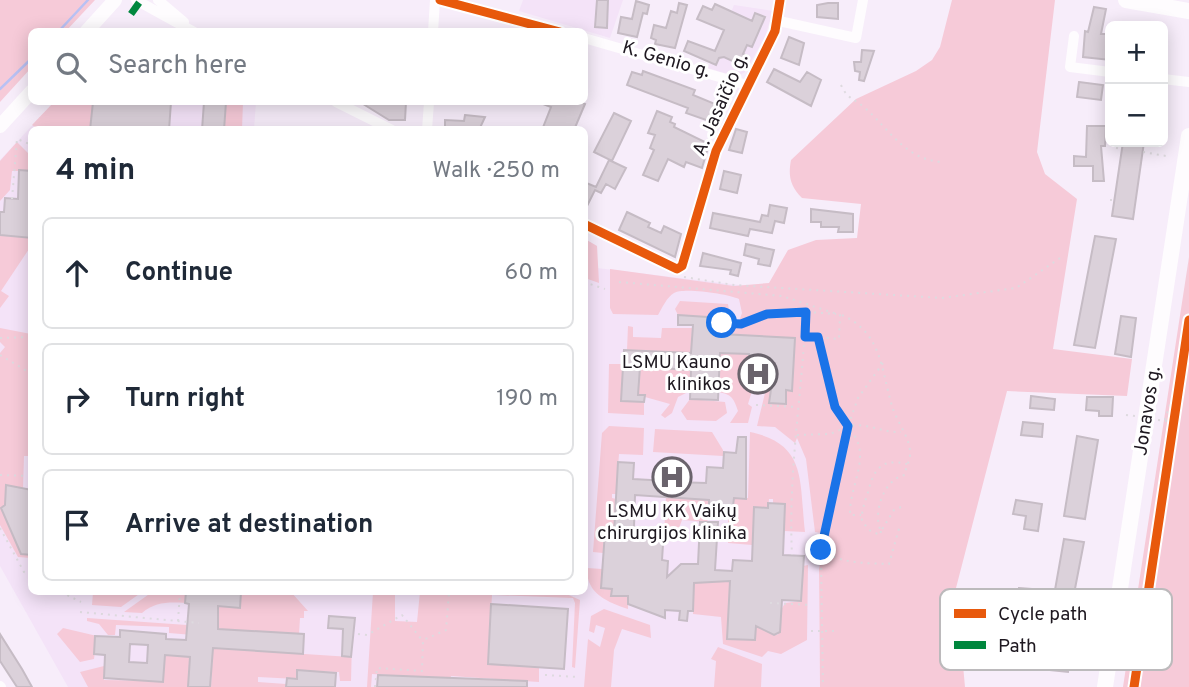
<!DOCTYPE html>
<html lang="en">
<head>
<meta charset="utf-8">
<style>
  :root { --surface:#fff; --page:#f2f2f3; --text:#1f2937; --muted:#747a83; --line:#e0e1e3 }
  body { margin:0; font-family:Overpass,sans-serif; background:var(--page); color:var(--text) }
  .controls { position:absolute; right:21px; top:21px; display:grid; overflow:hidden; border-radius:10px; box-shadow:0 4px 18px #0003 }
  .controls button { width:63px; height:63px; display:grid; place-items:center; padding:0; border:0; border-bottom:2px solid var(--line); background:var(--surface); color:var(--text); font:35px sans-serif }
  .stop { position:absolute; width:21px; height:21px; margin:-16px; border:5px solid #1a73e8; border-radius:50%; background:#fff }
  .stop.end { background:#1a73e8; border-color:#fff; box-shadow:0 2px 7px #0008 }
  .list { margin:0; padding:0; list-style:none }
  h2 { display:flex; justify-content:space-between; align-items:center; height:91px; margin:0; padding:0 28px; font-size:30px }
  h2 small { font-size:23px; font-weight:400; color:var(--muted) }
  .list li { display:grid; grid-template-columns:46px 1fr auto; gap:21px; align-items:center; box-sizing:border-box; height:112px; margin:0 14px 14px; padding:0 14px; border:2px solid var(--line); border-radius:10px }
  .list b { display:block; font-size:26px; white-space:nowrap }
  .list em { font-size:23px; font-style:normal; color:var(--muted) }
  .icon { flex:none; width:38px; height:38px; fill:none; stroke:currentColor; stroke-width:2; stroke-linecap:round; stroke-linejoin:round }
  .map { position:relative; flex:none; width:1189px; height:687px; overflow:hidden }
  .search { position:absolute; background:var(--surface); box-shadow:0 4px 18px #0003; left:28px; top:28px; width:560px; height:77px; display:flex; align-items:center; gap:18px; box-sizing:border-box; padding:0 24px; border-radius:10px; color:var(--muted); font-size:26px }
  .panel { position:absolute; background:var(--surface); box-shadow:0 4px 18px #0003; left:28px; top:126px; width:560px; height:469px; border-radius:10px }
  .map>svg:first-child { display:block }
</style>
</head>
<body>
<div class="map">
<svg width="1189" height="687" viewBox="0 0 1189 687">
  <rect width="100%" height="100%" fill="#f7edfa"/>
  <path fill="#f4e3f8" d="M523,0h100l-13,38 -91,-27z
    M734,5l39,6 -8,26 -20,35 -8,5 -29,-9z
    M54,102h202l-2,27 -222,1v462h552l1,-353 12,7v22l336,40 -114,261 1,118h-752l-68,-121v-406z"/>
  <path fill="#f6cad8" d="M0,0h95l-29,31 -34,1 -1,36 -31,34z
    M952,0h103l-18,152 8,22 32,25 -24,150 79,10 -5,37 -120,-5 -51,197 9,99h-145l-1,-118 6,-30 -4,-6 -6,-1 -9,-73 -9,-21 -2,5 -20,-16 -18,-1 9,-37h4v14l15,1 1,-14h6l3,-52 -74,-4 17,-10 4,-11 -3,-14c-10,-5 -56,-12 -65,-6 -7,4 -12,15 -16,22l-45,-1 -3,-6v-39l124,17 35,-3 19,-33 28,-10 41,-2 4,-34 -59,-6c-12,-12 -14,-22 -11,-38l65,-61 60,-28 16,-11 8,-13z
    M54,102h39l-3,27h-52l-6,-4z
    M226,102h17l-1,27 -18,1z
    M17,142l14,14v15h-19l-2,19 -10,11v-40z
    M0,235l31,3v8l-30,45 8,5 -9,12z
    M585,239l12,7 2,37 -14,-5z
    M1189,257v430h-66z
    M680,301l48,3 2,11 -8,5v-2l-44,-3 -3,-6z
    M628,326l5,1v10l28,1 1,-10h30l-1,25 -64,-3z
    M0,328l31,6v122h-7l-1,33 -17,-4 4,16 -9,8 20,45 10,1v3l-13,-1 -18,-32v-172l5,-6 -5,-5z
    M708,352l41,2v8l16,2 -8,31 -5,-4 -4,13 4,3 -4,16h-18l8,-12c-4,-12 -6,-17 -20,-19z
    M609,364h14l-2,37 23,1v13l-36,-2z
    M640,367l51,3 -1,21 -12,6 -6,16 -7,5 -4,-3 9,-11 -32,-9z
    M690,399l35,3 2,11 -11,8 -29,-1 -6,-9z
    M609,426l35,2 -1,27 -24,-1 -3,40h-4v4l4,1 -1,34 -10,-1 -2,21 -10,-1 9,-119z
    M655,429l57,3 11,18v6l-70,-4z
    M750,432c58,12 49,50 55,100l-21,-1 1,-27 -12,-1v-4h-4l-1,9h-14l-2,37 -24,-2v-24h-20l-1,3 -25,-2 -6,16 -12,-1 2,-38 43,3v5l24,1 1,-8h14z
    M808,565l-1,75 -26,14 -13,-3 -6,6 -39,-13 -2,-27 -28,-3 1,-31 36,-2 -3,58 28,1 -1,-60 20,55h3l3,-3v-20l5,-9 16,-2 2,-35z
    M587,568l15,1 -1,19 11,1v7h16v13c-20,-7 -42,-15 -41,-41z
    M93,592h49l-21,15 -29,-2z
    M152,592h34l-1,11c-17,-1 -30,-1 -43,10l-18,-1z
    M241,592h50l17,19h-4v7h-4l-1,16 -81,-4v-24l22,2z
    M373,592h22v29l22,1 3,-30h142l18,8 -5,68 -3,-1 3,-64 -2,-5 -81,-3 -4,68 51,4v15l-88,-6 -2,11 -13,-9 -64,-4 -1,13h-4z
    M604,609l46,16 1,13 -29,-9 -8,21 -3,37h-27l4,-48 12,8 5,-19 -9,-3 -2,8 -5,-2 2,-15z
    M87,618l100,7 6,10 -24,-2v-6l-53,-2 -1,10h-7l-9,-11 -12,-3z
    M63,628l34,8 -3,23 -14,3 -23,-28z
    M352,641l-1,40h-11l-1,-9 -42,-1v8l-39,-2v5l28,2v3h-75l2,-39 138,9z
    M718,647l44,17 -1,23h-47l2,-26 -5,-2z
    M165,655l25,2 -2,30h-100l-8,-15 24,-6v14l58,1z"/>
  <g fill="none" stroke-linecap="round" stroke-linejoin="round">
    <path stroke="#b8c1f4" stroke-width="2.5" d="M58,32l30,-32
      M0,89l32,-31"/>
  </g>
  <path fill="#dbd1da" stroke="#c6bcc5" stroke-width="2" fill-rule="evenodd" d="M597,0h11l-1,28 -12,-1z
    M636,1l13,4 -2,9 -4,-1 -6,24 -19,-4 3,-16 11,2z
    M679,3l8,2 -12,43 -20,-4 1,-4 -5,-2 3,-13 12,3 5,-17 6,2z
    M828,3h10v16l-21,-2v-12z
    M715,4l37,17 3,-8 10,4 -13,30 -5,-2 -4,9 5,2 -5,10 -19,-9 -5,1 -3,7 -32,-14 4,-10 27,10 9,-21 -27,-11 6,-13 9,4z
    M1094,7l12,2 -5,25h9v26l-27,-3 2,-26 3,1z
    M789,37l15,6 -5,22 -18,-7z
    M862,50l12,1 -10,30 -5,-1 1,-8 -5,-1 -1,-9h7z
    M774,69l26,13 7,-10 14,8 -10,26 -44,-24z
    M643,71l52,19 -2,5 22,9 -6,17 -23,-8 2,-5 -61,-23 5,-13 10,3z
    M1079,82l24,3 -2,15 -24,-3z
    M93,102h78l-2,28h-79z
    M204,102h22l-2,28h-22z
    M360,102h46l-1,18h-16z
    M538,102h42l5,2 -11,26h-32l9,-23z
    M657,111l15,6 -2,5 5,2 -1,3 35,17 -7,24 -16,-6 -2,5 -16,-8 -10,22 -15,-6 11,-25 -4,-2 5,-13 -7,-2z
    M614,113l17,8 -19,40 -18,-9z
    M465,115l20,2 -6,13h-34v-10l19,1z
    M1087,126h19l-1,20h-4l3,35h-11v-15h-19v-10l12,1z
    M736,129l11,3 -5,21 -13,-3z
    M1123,142h21l-11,77 -21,-3z
    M609,160l17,8 -11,21 -9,-5 -5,9 -6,-3 -11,22v-30l12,5z
    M19,170l13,1v67l-32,-3v-23h4l1,-14 13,1z
    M724,171l17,4 -4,18 -17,-4z
    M770,205l17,3 -3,15 -9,-2 -3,12 -22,-4 -2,7 -38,-8 3,-15 47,9 2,-7 6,1z
    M811,209l42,5v18h-15l1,-5h-18v-5h-10z
    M627,212l23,11 -2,4 13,6 3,-7 17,8 -6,23 -56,-27z
    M1095,236l21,3 -21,109 -21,-3z
    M746,244l28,6 -4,16 -12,-2 1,-5 -15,-4z
    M703,253l38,10 -3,13 -8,-2 1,-4 -31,-4z
    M678,315l44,3 -1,16 74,4 -3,53 -6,-1v14l-17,-1 6,-40 -26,-1v-8l-29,-1 -2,47 -28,-1 1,-29 -51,-3 -2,28h7l-1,7 -23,-1 3,-51 67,3 2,-28h-15z
    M1121,316l15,2 -5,39 -16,-3z
    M1031,396l24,3 -1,11 -24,-2z
    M1087,397h26l-1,19h-13v-5l-13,-1z
    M1023,422l20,2 -1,13 -21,-2z
    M1077,436l21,4 -13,79 -21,-3z
    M738,437h8v62l-12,-1 -1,8 -24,-1v-5l-74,-5 -1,32 30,2 -2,31 6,1 -1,16 14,-13h17l2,-42h18l-3,48 17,1 1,-11 19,1 2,-54 14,1v-5l17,1 -2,51 21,1 -3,45 -19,-1 -2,32 -6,3 -18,-9 -1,14 -28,-1 3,-58 -36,2 -1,28h-5l-1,10 -8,-1 1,-9 -15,-1v8l-37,-14v-8h-17l1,-7 -11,-1 4,-56 9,1 4,-71 16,1 -1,16 35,2v-4l8,1 -1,4 31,1 1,-16 16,1 1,-16 12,1z
    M6,485l26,5v65l-11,-1 -20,-46 4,-3z
    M1016,500l26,4 -4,27 -14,-2 2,-13 -13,-2z
    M1064,539l20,3 -22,114 8,1 -2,15 -27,-3z
    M1019,588l12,1 -4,38 -16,-1v-20l7,1z
    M186,592h55l-1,16 -22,-2v23l86,5 -1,20 -90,-6 -3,39h-22l2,-30 -25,-2 -2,27 -59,-4 1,-23 -11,-1 1,-18 25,1v-7l46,4v5l20,1 3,-36 -4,-1zM130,644l18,1 -1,18 -18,-1z
    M491,604l77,5 -4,60 -76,-5z
    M329,616l26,2 -4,39 -9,-1 1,-27 -15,-1z
    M0,634l22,35 10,18h-15l-17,-26z
    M297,670l39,3 -1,14h-49l1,-9 10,1z
    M378,675l149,6v6h-150z"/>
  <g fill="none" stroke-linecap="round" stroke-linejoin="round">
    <path stroke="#dedadf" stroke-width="2" stroke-dasharray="2 5" stroke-linecap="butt" d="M841,85c6,14 14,14 24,23 25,22 40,51 76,54
      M1116,148l6,1
      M1143,152l23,4
      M12,199l5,-60 15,6
      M1110,200h4
      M684,277l50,8 208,13 74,-10 47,-32
      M584,282l21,7
      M619,282l163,14 58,19 -1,24 -34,-3
      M807,312l29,2
      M842,315c40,18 39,54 50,91 4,14 18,32 18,46 1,6 -4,15 -5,21
      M722,323l19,1 26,-10 39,-2c-4,82 -18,161 -14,243
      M0,338l32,-1
      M0,355l32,19
      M883,363l-25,35 -10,28c18,-4 34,7 53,6
      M756,405l42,2
      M1126,415l9,1
      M1158,420l16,2
      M1165,420l10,-32 4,1
      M797,435l33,-1 17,-7c28,25 2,57 3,88h11
      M0,475l32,1
      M901,507l-7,3 -13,21c-9,-17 3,-53 24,-56
      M0,528l24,44 8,4
      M881,531l-1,4 -11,-5 -7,-9c-1,-10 3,-19 6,-29 6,-23 13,-34 39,-28
      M811,544l10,1
      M821,550c20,14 45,13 68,14l11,-39
      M811,559l10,1 2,-24 25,-110 -13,-19 -17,-69
      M821,561l2,126
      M61,592l20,10
      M770,603l41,2
      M80,612l119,11
      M178,621l2,-29
      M811,631h28
      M358,634l9,1 35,-20 20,25
      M545,675l33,2
      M375,687l2,-19 45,3 1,-31 23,-10 3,-38"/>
    <path stroke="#fefcfe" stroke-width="10" d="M136,0l58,32
      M158,0l26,22
      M440,0l120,32
      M779,21l77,17 7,-38
      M433,32l2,-32
      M1074,36l-4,31 40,5
      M584,38l163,47
      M1163,79l26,3
      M336,102l56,28
      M427,130l2,-28
      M584,224l93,45 5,-3 34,-115 59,-120 5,-31
      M0,686l1,1"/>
    <path stroke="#fefcfe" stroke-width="14" d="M86,32l29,-32
      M0,126l32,-35"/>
    <path stroke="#fefcfe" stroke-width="16" d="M1126,0l63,11
      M1105,687l84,-551"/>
    <path stroke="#00873e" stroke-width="7" stroke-dasharray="14 7" stroke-linecap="butt" d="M131,14l10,-14"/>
    <g stroke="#fff" stroke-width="13">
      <path id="cycleway" d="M440,0l120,32
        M584,224l93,45 5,-3 34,-115 59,-120 5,-31
        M1134,687l55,-367"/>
    </g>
    <use href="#cycleway" stroke="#e8590c" stroke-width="9"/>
  </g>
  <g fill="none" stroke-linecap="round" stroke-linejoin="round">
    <path stroke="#1a73e8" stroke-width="9" d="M722,323l19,1 26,-10 39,-2 -1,25h13l17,70 13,19 -27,124"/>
  </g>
  <defs>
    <g id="hospital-ring" transform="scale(2.0125)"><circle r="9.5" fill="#fff" stroke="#6a636c" stroke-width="1.5"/><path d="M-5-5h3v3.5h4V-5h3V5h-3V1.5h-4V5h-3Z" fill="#6a636c"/></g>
  </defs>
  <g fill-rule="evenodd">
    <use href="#hospital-ring" x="758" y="374"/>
    <use href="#hospital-ring" x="672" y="477"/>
  </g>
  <g text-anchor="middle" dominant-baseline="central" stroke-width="6" stroke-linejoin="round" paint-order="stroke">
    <g font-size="19" fill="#1e1820" stroke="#fff">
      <text transform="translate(666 60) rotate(16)">K. Genio g.</text>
      <text transform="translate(721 105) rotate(-66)">A. Jasaičio g.</text>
      <text transform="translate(1148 411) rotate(-81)">Jonavos g.</text>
    </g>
    <g font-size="19" fill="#1e1820" stroke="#fff" text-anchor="end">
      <text x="731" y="363">LSMU Kauno<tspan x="731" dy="22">klinikos</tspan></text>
      <text x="672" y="512" text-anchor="middle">LSMU KK Vaikų<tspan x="672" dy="22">chirurgijos klinika</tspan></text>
    </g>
  </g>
  <rect x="940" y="589" width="232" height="81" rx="10" fill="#fff" stroke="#bcbabc" stroke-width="2"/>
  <rect x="954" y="609" width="32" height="9" fill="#e8590c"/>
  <rect x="954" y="641" width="32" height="8" fill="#00873e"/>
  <g font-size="19" fill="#1e1820">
    <text x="998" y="620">Cycle path</text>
    <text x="998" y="652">Path</text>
  </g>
</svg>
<div class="controls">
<button>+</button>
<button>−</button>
</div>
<div class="stop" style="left:722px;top:323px"></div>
<div class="stop end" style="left:821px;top:550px"></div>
<div class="search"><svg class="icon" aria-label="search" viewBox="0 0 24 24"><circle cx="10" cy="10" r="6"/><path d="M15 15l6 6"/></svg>Search here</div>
<section class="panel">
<h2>4 min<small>Walk · 250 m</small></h2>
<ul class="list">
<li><svg class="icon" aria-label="ahead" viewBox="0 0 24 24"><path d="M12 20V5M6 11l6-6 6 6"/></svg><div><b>Continue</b></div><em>60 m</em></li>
<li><svg class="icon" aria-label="right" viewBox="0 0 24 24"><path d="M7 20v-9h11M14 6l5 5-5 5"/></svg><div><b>Turn right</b></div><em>190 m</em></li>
<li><svg class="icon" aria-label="arrive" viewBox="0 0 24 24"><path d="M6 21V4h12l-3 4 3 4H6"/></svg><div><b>Arrive at destination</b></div></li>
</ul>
</section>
</div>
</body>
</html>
